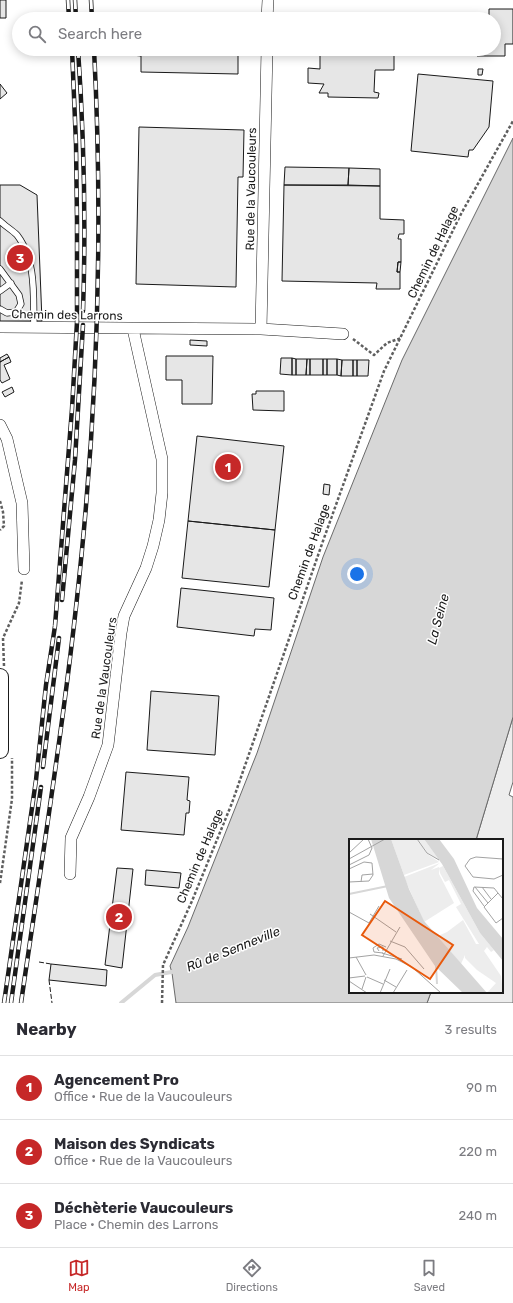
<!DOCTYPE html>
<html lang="en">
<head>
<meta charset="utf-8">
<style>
  :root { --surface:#fff; --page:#f2f2f3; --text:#2b2b33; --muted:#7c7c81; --line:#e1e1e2; --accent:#c62828 }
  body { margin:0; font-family:Rubik,sans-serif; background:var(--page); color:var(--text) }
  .you { position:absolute; left:357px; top:574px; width:14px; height:14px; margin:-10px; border:3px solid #fff; border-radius:50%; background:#1a73e8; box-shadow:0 0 0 6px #1a73e833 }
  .badge { display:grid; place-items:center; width:26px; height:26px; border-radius:50%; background:var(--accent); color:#fff; font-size:13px; font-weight:700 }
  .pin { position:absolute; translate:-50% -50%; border:2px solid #fff; box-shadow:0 1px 4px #0006 }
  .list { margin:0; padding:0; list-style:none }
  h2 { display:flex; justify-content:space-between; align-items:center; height:52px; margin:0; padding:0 16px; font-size:17px }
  h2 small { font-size:13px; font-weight:400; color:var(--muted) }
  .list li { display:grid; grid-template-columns:26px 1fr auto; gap:12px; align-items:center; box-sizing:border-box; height:64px; padding:0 16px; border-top:1px solid var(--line) }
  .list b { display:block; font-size:15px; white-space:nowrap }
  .list p { margin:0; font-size:13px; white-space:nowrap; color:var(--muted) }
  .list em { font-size:13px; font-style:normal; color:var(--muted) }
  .icon { flex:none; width:22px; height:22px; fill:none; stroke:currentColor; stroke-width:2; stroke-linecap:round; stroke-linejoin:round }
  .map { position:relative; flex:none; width:513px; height:1003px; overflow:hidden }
  .search { position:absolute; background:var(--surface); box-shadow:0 2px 10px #0003; left:12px; right:12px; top:12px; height:44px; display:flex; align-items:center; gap:10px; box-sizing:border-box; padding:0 14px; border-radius:22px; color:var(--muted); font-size:15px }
  .sheet { height:244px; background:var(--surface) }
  nav { display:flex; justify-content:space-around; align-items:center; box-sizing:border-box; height:56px; border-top:1px solid var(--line); background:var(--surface); font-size:11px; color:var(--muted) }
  nav a { display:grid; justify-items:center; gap:2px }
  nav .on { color:var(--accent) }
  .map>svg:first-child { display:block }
</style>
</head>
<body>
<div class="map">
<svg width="513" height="1003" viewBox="0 0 513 1003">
  <rect width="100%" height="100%" fill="#fff"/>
  <path fill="#ededed" stroke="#6a6a6a" d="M513,717v65l-4,13 4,2v206h-86l4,-11h71v-152h-26z"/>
  <path fill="#d7d7d7" stroke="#6a6a6a" d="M513,138v579l-37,123h-126v152h81l-4,11h-251l-4,-30 -2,-7 18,-39 69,-174 66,-196 79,-197z"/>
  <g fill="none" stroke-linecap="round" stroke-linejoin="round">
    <path stroke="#d7d7d7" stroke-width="4" d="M121,1003l34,-28 22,-4"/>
  </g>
  <path fill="#e6e6e6" stroke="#1a1a1a" d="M0,0h6v18h-6z
    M489,9h24v35h-8v12h-28v-7h17v-30h-5z
    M132,49h106v25l-97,-2v-16l-9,-1z
    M320,49h74v21h-19l-1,22 5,1 -1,5 -50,-1v-4h-9l5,-9 -16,-1v-15l12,1z
    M478,69h5l-1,6h-4z
    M418,74l75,7 -4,46 -16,23h-4l-1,7 -57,-6z
    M0,84l7,9 -7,6z
    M139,127l105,3 -1,47h-5l-2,110 -100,-3z
    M285,167l64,1 -1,17h-64z
    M349,168l31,1v17l-32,-1z
    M0,185h20l17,10 5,126h-42z
    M284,185l96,1v33l24,1v14h-5l-1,5h3v23h-3l-1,10h3v17h-24l1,-6 -95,-2z
    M398,262h3l-1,10h-3z
    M190,340l17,1v5l-17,-1z
    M7,354l2,3 -9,5v-4z
    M166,356h47l-1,48h-30v-24h-16z
    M9,357l2,5 -7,3 6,14 -8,4 -2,-3v-18z
    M281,358h11v17l-12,-1z
    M292,358l4,1v16h-4z
    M296,359h11l-1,16h-10z
    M307,359h3v16h-4z
    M310,359h13v16h-13z
    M323,359h4v16h-4z
    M327,359h10v16h-10z
    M337,359l5,1 -1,16 -4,-1z
    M342,360h11v16h-12z
    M353,360h4v16h-4z
    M357,360h12l-1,16h-11z
    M12,387l2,5 -9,5 -3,-5z
    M256,391h28v20l-31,-1 -1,-16h4z
    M197,436l87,10 -9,84 -87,-9z
    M324,484l6,1 -1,10 -6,-1z
    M188,521l87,9 -6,57 -87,-9z
    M181,588l93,10 -3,32 -16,-1 -1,7 -77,-9z
    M151,691l68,5 -4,59 -68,-5z
    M126,772l63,5 -2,23 3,1 -1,12h-3l-2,22 -63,-5z
    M117,868l16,1 -11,99 -17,-3z
    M146,870l35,3 -2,15 -34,-3z
    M51,964l56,6 -1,16 -57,-6z"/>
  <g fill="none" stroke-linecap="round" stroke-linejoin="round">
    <g stroke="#1a1a1a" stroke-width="7">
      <path id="lane" d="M0,221c5,5 12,9 17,14 20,26 16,62 17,93
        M0,269l19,26 2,9 -5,8 -9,1 -7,-4
        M0,291l11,-8"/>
    </g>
    <g stroke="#1a1a1a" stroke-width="12">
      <path id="street" d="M267,19l1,-19
        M0,327l261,2 82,5
        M261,329l6,-280
        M0,425l7,14 15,64 2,66
        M70,874l1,-36 18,-41 19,-52 13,-112 3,-17 22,-48 7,-22 6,-26 3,-27v-34l-29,-130"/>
    </g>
    <g stroke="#1a1a1a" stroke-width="18">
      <path id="secondary" d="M0,677v73"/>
    </g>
    <path stroke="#5f5f5f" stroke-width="2.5" stroke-dasharray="3 2" stroke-linecap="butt" d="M353,339l21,16 13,-12 14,-5
      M0,501l3,11 1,14 -4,4
      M4,666l-1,-28 16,-35 3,-23
      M0,883l12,-84v-41
      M162,1003l1,-38 29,-64 40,-98 91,-262 61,-170 77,-157 52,-93"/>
    <use href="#lane" stroke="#fff" stroke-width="5.5"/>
    <use href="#street" stroke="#fff" stroke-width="11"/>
    <use href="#secondary" stroke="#fff" stroke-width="16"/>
    <g stroke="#1a1a1a" stroke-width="4.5">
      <path id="rail" d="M68,0l1,19
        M75,0l1,19
        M91,0l1,19
        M78,49c6,87 8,175 5,262
        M62,600l13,-140 8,-135
        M43,767l16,-129
        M4,1003l32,-223 10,-95 9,-59 17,-217 5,-87v-101l-1,-77 -4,-95
        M11,1003l30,-216
        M21,1003c24,-165 51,-330 65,-497 13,-152 16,-304 8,-457"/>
    </g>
    <use href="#rail" stroke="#fff" stroke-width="3" stroke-dasharray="9" stroke-linecap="butt"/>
    <path stroke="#1a1a1a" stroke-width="1" stroke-dasharray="5 2" stroke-linecap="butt" d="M39,962l12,2
      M49,980l3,23"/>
  </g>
  <g text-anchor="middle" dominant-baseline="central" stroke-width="3" stroke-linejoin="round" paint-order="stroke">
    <g font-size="12" fill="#1a1a1a" stroke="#fff">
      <text transform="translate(251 189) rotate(-89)">Rue de la Vaucouleurs</text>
      <text transform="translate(433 252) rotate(-64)">Chemin de Halage</text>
      <text transform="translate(67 315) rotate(1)">Chemin des Larrons</text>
      <text transform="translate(309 552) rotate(-70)">Chemin de Halage</text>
      <text transform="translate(104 678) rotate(-82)">Rue de la Vaucouleurs</text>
      <text transform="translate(200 856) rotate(-67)">Chemin de Halage</text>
    </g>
    <g font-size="13" font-style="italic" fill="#1a1a1a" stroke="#fff">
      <text transform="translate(438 619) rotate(-75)">La Seine</text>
      <text transform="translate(233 949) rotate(-22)">Rû de Senneville</text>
    </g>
  </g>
  <g transform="translate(349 839)">
    <rect width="154" height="154" fill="#fff"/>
    <path d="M42,0h25l13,16 10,7 -35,13zM68,0h7l16,22 -12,-8zM91,24l-9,7 8,-3v7l15,29 -30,19 -20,-45zM94,27l37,67 14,17 -3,2 -4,-5 -3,4 17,25 2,17h-16l9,-10 -19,-13 -12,-12v-3l-4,9 -34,-40 11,12 9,-4 16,-12 13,24h3l-23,-37 5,-3 -12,-24 -4,2 -5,-9 -1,-5z" fill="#ededed"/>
    <path d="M22,0h20l18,50 15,32 63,72h-24l-28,-27 -46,-68zM75,0h15l15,20 23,49 26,31v22l-23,-28 -38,-69z" fill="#d7d7d7"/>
    <path fill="none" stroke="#d7d7d7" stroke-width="2" d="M0,55l39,-8M87,126l1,19"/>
    <path fill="none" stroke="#a3a3a3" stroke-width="1" d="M68,0l10,14 12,7M0,14l15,-14M0,20l36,-20M154,20l-27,-2 -6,2 -5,7 8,11 21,2 9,-4M0,26l20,-10 3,-7 -4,-9M0,30l15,-7 8,1 1,12 -4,6 -20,1M12,43l1,-7 11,-1M126,48l13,16M133,48l9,12M154,60l-5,-6 -14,14 12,16 7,-5M135,67l-11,-15 1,-4 20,1 4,5M0,73l20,11 10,-17M21,75l26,18M41,102l15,6 19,22M30,112l-2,-3 6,-1v4M33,114l20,6M34,114l-9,-1 -1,-4 6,-4 7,3M34,117l17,-29M7,118l10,18M0,119l25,-3 22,4 16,8 29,26M18,138l16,7M0,139l16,-2M35,141l12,7M0,142l18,12M13,150l4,-12M31,154l10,-24M44,154l14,-23"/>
    <path fill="#e8590c" fill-opacity="0.15" stroke="#e8590c" stroke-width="2" d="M36,62l68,44 -23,34 -68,-44z"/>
    <rect width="154" height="154" fill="none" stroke="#1a1a1a" stroke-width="2"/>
  </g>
</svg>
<div class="you"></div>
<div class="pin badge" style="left:228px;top:467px">1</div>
<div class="pin badge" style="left:119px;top:917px">2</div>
<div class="pin badge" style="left:20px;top:258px">3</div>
<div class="search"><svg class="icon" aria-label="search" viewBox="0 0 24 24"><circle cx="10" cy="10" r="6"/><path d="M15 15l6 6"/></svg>Search here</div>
</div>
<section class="sheet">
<h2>Nearby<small>3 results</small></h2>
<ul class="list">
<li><span class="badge">1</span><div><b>Agencement Pro</b><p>Office · Rue de la Vaucouleurs</p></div><em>90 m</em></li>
<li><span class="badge">2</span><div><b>Maison des Syndicats</b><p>Office · Rue de la Vaucouleurs</p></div><em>220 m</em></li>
<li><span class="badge">3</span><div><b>Déchèterie Vaucouleurs</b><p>Place · Chemin des Larrons</p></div><em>240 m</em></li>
</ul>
</section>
<nav>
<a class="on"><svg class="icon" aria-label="map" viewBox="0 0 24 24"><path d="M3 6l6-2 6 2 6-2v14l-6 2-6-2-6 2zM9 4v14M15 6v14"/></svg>Map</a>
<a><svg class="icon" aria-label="directions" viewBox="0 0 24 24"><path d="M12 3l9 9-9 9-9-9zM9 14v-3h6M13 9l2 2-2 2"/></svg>Directions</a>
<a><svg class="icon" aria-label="saved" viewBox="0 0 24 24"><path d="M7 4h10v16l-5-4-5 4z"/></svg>Saved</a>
</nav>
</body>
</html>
